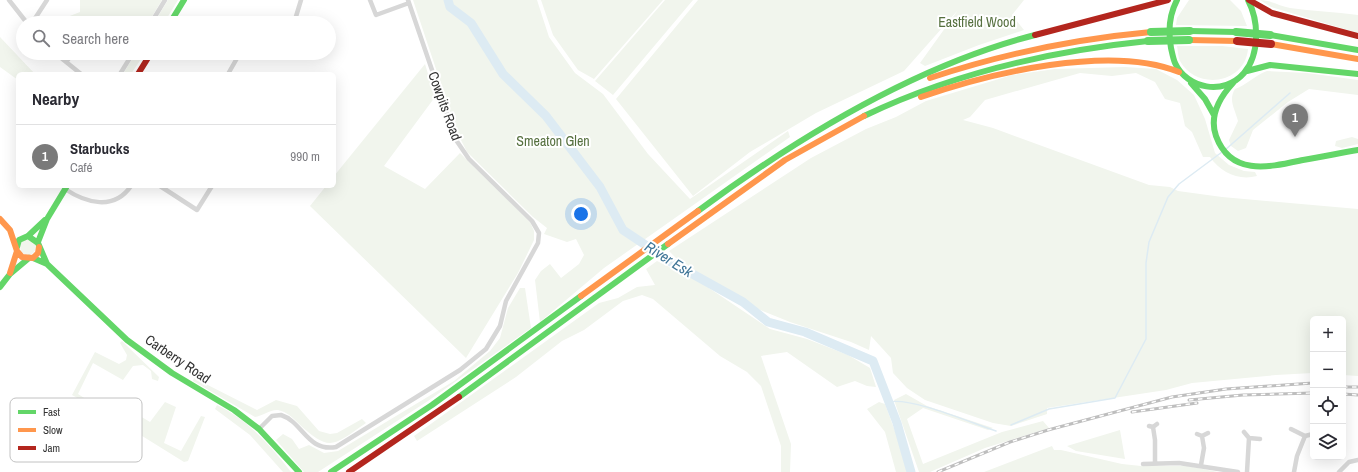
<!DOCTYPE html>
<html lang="en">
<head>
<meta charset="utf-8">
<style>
  :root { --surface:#fff; --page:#f7f7f7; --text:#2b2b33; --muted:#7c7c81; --line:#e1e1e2; --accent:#7a7a7a }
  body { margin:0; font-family:"Archivo Narrow",sans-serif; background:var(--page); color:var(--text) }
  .controls { position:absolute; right:12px; bottom:12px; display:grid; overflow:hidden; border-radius:6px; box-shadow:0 4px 16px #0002 }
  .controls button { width:36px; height:36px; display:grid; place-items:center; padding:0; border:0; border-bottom:1px solid var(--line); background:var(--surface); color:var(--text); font:20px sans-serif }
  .you { position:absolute; left:581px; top:214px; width:14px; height:14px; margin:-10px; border:3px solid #fff; border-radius:50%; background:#1a73e8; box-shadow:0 0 0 6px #1a73e833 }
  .badge { display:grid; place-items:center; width:26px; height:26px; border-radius:50%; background:var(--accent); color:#fff; font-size:13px; font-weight:700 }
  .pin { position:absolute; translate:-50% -33px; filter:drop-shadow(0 1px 2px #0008) }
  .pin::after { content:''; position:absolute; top:21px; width:14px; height:12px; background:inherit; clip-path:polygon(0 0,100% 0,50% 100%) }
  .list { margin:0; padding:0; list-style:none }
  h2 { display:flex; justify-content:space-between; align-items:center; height:52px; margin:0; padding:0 16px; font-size:17px }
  h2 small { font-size:13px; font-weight:400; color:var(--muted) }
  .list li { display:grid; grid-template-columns:26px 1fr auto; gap:12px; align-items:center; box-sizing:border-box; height:64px; padding:0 16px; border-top:1px solid var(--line) }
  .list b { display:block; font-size:15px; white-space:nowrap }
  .list p { margin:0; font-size:13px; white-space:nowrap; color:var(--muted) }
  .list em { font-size:13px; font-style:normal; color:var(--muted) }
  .icon { flex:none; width:22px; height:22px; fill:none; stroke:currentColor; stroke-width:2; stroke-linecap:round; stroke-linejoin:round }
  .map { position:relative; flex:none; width:1358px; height:472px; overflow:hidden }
  .search { position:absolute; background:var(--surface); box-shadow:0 4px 16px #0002; left:16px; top:16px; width:320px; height:44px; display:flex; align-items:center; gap:10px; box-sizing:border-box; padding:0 14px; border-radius:22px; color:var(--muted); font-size:15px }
  .panel { position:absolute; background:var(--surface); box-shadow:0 4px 16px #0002; left:16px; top:72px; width:320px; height:116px; border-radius:6px }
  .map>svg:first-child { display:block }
</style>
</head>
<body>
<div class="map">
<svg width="1358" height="472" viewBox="0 0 1358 472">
  <rect width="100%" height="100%" fill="#fff"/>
  <path fill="#f1f5ed" d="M80,0h82l-14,23h-80l-6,-4 18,-7z
    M168,0h10l-14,23h-10z
    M413,0h124l12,37 26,36 28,21 45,60 42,45 98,-68 2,6 -186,131 -64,54 -5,-42 6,-9 9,-7 11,14 18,-14 5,-9 -8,-16 -9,3 -23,-8 3,-6 -14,-11 -66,-65 -10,-20z
    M541,0h122l-69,79 -16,-9 -25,-35z
    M665,0h28l-80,95 -18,-14z
    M698,0h326l-12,15 12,15 -45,15 -54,21 -5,-3 38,-53 -54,61 -88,42 -66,39 -57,44 -77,-97z
    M1189,0h41l11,11 6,15 -71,-1 1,-7z
    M1260,0c10,0 20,6 30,8 22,3 45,4 68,7v18l-87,-26z
    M0,37l35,37h-17v6l-18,-13z
    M1177,46h45l26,3c-3,35 -52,42 -68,12 -2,-4 -2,-11 -3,-15z
    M136,53h9l-14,21h-8z
    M425,64l10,33 -51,69 41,23 35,-36 70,69 4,9v9l-16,33 -52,85 -156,-152 16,-20h8v-10z
    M1125,67l31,2 21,11 17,15 11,24 10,34 14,12 15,6 11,1 2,4c-18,5 -36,-3 -47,-19h-7l-11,-25 -7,-6 -5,-23 -15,-4 -10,-17 -19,-9 -24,3 -32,-3 -95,27 -15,17 -7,3 30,8 156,57 21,2 8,4 44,6 136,12v167l-15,-1v-56h-30v54l-37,2 -84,8 -26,7 -119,18v6l-36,12 -18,-3 -68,-23 -18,-12 -14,-15 -2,-15 -20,-22 -2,14 -18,-8 -61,-20 -32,-13 -77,-46 -12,-12 142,-93 55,-29 30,-12 30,-16 86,-26 43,-6z
    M1267,71l40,2 51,7v15l-49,-6 -21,13 -35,28 -7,18 -8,3 -7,-5 -2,-6 9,-19c-3,-12 -10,-21 -3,-32 12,-4 20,-14 32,-18z
    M1352,137l6,2v5l-16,4 -7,-2 1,-5z
    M20 247a8 8 0 1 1 16 0a8 8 0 1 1-16 0Z
    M657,261l40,19 73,49 37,10 41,16 22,13 6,19 -9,-1 -12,-5 -18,6 -50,-35 -26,4 30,88 -1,28h-9v-26l-20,-60 -14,-14 -27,-16 -67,-57 -11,-4 -19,6 -39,29 -22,11 -46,36 -99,64 -3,-5 185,-133 19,-5 19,-11 18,-2 -9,-16z
    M520,288h5l6,40 -103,73 -110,71h-14l-28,-32 7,-6 9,5 7,10 10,-4 15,8 14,-2 116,-70 36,-30 10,-13 8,-30z
    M122,341l37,36 -1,4 -6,-2 -1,-8 -8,-6 -10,1 -10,14 -30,-17 -15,31 14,9v3l-20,-11 23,-43 24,12 7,-4 1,-5 -7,-12z
    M194,378l63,32 19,-10 21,6 22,25 11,3 7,-1 25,-14 4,4c-33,23 -36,30 -68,0 -6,-6 -11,-11 -20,-13 -7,-1 -16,6 -23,7l-62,-36z
    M906,394l21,12 66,22 -5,2 -65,-22 -16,11 16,45 79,-32 41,-11 6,7 -64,20 -55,24h-11l-25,-72z
    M165,402l11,5 -12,36 17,8 20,-35 4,1 -17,44 -4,1 -66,-41 17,-8 15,9z
    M879,402l6,2 14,38 8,30h-11l-11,-40 -18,-23z
    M217,405c30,14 54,41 74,67h-8l-33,-37 -35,-26z
    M1120,430l5,29 -49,-8 -9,-5z
    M1052,446l2,4h7l61,14 19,2h46l31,6h-234z"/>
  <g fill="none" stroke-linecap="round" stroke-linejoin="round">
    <path stroke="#ddebf3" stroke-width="1.5" d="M1225,150l65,-57
      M889,402c23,-5 82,21 107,29
      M1011,425l38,-16 66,-11 31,-59v-76l3,-21 19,-45 11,-13 43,-32"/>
    <path stroke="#ddebf3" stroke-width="9" d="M448,0l2,7 21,16 32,51 43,42 54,71 23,43 48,32 72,40 25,20 37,10 68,29 24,62 14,49"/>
    <path stroke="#d7d7d7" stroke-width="4.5" d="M9,0l18,23
      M370,0l6,15 33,-12
      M32,23l15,-23
      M151,23l14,-23
      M294,23l7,-23
      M55,53l26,21
      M66,62l7,-9
      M120,74l13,-21
      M228,74l12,-21
      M160,186l37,24 15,-24
      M65,189c21,14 49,22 66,-3
      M1149,426l4,1 4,-3
      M1153,427l2,13v23
      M259,429l13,-13 9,-1c22,7 26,37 55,32l124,-77 26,-21 14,-23 6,-25 32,-58 1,-10 -7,-12 -63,-62 -13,-19 -48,-140
      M1291,429l14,7 8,-2
      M1244,432l5,6 11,1
      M1197,434l5,2 6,-3
      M1143,464l36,-1 59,9
      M1201,465l3,-17 -2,-12
      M1247,472l2,-34
      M1294,472l3,-16 8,-20
      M1339,472l10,-10 9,-2"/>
    <path stroke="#63d668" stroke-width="6" d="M1177,0c-8,15 -9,31 -6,48 1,4 2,10 4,15 12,26 49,33 69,10 16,-19 15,-52 4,-73
      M170,23l14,-23
      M1190,31l46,1
      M1270,35l88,15
      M1247,71l23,-6 88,9
      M1191,83l14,16 9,16
      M1233,83c-13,14 -24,33 -17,53 15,41 54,31 87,24 19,-3 37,-7 55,-10
      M864,116c90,-43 185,-65 284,-75
      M698,211c99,-73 216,-145 337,-176
      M28,236l10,7 9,21
      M38,242l9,-23 20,-33
      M17,247l2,-7 9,-4 17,-16
      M33,258l14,6 80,76 45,33 62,37 25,19 40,43
      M0,287l10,-13 19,-16
      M459,397l209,-153
      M331,472l101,-67 149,-109"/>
    <path stroke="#ff974d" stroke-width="6" d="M1189,40l48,1
      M1271,44l87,15
      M930,78c72,-24 145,-39 221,-46
      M921,97c69,-24 189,-53 258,-25
      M0,219l10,11 7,21 5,6 11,1 5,-5 1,-6
      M668,244l117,-84 79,-44
      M10,273l7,-22
      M581,296l117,-85"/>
    <path stroke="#b3261e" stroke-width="6" d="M1249,0l23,13 86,23
      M1035,35l133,-35
      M138,74l13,-21
      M349,472l110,-75"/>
    <g stroke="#bebebe" stroke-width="3">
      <path id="rail" d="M1343,387h15
        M1343,394l15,1
        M1189,400l54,-5 70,-2
        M1132,412l65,-9
        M938,472l72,-30 38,-12 124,-33 54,-8 87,-6"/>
    </g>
    <use href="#rail" stroke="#fff" stroke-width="1.5" stroke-dasharray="4.5" stroke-linecap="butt"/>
    <path stroke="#63d668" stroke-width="8" d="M1151,32l39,-1
      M1236,32l34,3
      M1148,41l41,-1"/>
    <path stroke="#b3261e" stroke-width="8" d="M1237,41l34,3"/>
  </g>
  <g text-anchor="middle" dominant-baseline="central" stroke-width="4" stroke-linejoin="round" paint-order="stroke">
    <g font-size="14" fill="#56703f" stroke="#fff">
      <text x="977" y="22">Eastfield Wood</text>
      <text x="553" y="141">Smeaton Glen</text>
    </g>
    <g font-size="14" fill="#333" stroke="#fff">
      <text transform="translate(445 106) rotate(70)">Cowpits Road</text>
      <text transform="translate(178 359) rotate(34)">Carberry Road</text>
    </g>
    <g font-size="15" font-style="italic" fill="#3f7597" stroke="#fff">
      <text transform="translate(669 259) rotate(32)">River Esk</text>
    </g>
  </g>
  <rect x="10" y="398" width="132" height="64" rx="6" fill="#fff" stroke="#c2c2c2" stroke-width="1"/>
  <rect x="18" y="410" width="18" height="4" fill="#63d668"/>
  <rect x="18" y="428" width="18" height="4" fill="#ff974d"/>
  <rect x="18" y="446" width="18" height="4" fill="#b3261e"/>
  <g font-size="11" fill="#333">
    <text x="43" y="416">Fast</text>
    <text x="43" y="434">Slow</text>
    <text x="43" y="452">Jam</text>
  </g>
</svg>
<div class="controls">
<button>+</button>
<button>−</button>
<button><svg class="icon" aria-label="locate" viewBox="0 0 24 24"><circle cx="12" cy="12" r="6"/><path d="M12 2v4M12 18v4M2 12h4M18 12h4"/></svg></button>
<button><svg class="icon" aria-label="layers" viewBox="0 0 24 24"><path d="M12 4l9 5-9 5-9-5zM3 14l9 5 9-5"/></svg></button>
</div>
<div class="you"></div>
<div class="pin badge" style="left:1295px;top:137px">1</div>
<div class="search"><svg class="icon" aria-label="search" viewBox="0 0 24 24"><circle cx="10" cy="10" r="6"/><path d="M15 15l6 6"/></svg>Search here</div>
<section class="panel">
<h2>Nearby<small></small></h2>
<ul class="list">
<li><span class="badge">1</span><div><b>Starbucks</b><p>Café</p></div><em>990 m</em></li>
</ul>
</section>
</div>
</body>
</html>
